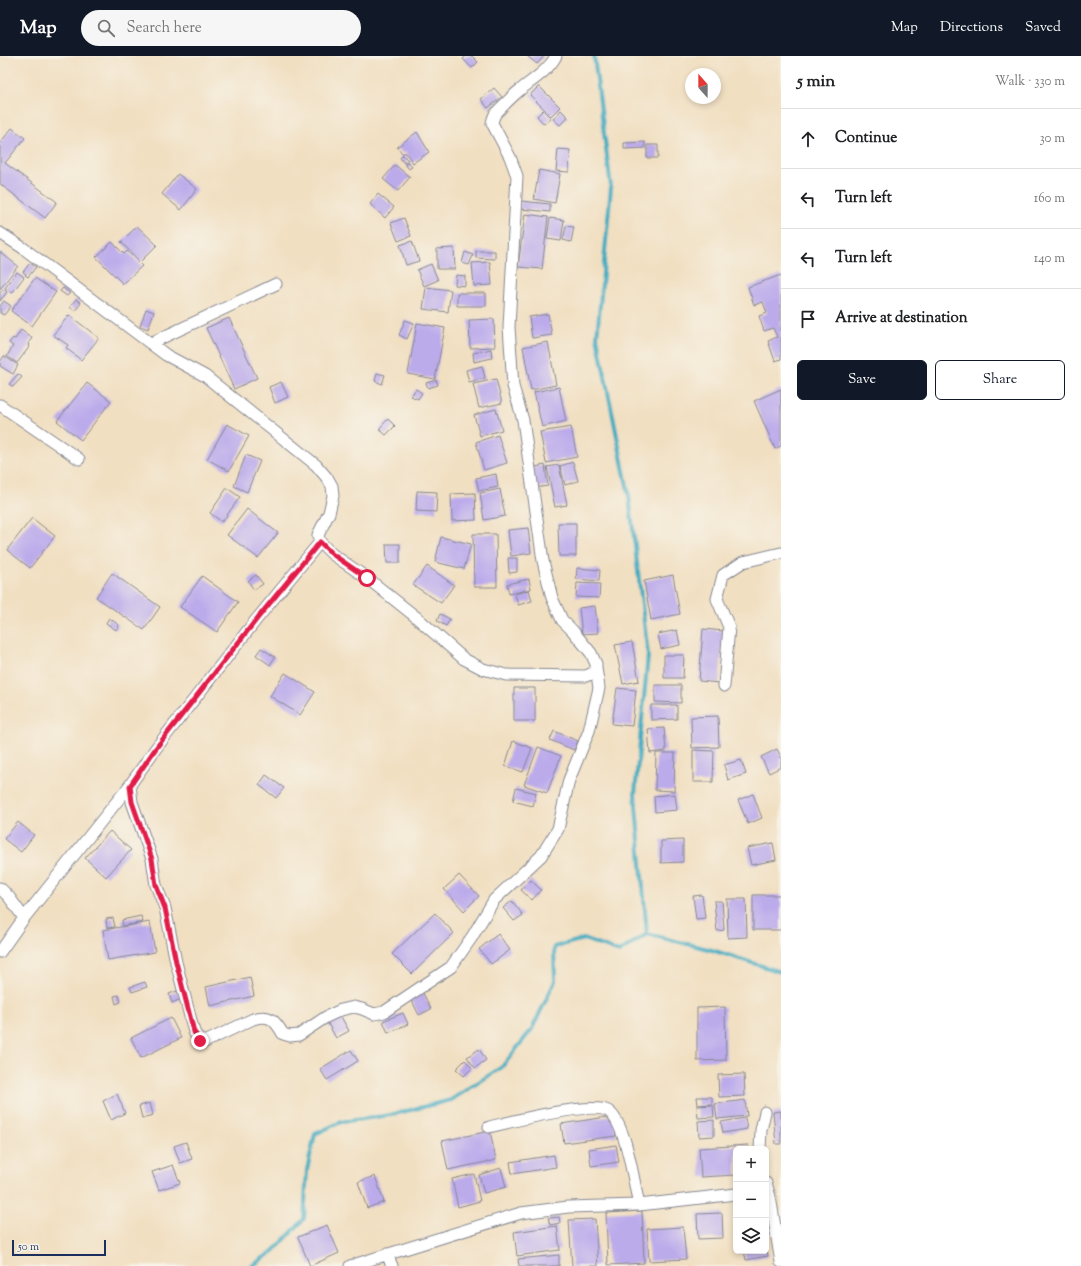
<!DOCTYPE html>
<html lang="en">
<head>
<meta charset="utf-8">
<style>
  :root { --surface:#fff; --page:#f6f6f6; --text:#202124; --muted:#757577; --line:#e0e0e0; --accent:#111827 }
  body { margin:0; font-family:"Sorts Mill Goudy",serif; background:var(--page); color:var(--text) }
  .controls { position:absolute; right:12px; bottom:12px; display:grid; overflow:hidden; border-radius:6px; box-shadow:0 2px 6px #0003 }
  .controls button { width:36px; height:36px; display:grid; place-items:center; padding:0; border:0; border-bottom:1px solid var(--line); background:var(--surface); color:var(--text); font:20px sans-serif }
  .compass { position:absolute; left:685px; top:12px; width:36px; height:36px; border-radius:50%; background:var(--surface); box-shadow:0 2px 6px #0003; rotate:339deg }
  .scale { position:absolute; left:12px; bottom:10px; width:94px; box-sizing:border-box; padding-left:4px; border:2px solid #1b2f5e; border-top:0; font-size:11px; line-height:14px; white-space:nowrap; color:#1b2f5e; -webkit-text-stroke:3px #f7f3e8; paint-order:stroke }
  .stop { position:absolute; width:12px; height:12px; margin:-9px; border:3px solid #e11d48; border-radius:50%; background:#fff }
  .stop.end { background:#e11d48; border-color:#fff; box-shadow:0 1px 4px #0008 }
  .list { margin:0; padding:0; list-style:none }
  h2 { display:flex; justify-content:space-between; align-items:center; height:52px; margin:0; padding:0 16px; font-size:17px }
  h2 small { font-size:13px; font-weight:400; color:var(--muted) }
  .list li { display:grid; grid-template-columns:26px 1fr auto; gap:12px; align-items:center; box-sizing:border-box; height:60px; padding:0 16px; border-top:1px solid var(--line) }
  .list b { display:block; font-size:15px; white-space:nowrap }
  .list em { font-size:13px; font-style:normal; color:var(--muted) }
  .actions { display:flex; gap:8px; padding:12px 16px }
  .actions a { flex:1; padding:9px 0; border:1px solid var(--accent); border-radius:6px; text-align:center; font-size:14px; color:var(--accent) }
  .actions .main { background:var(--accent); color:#fff }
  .icon { flex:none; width:22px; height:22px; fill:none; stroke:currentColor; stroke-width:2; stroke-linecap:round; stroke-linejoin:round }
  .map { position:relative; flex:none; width:781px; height:1210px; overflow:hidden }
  header { display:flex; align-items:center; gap:24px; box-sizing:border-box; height:56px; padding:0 20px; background:var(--accent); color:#fff }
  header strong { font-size:19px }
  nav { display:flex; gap:22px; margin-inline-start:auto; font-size:14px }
  .search { width:280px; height:36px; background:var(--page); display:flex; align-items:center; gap:10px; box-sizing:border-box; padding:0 14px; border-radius:22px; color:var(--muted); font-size:15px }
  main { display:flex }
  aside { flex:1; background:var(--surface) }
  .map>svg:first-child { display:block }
</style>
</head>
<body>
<header>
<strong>Map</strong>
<div class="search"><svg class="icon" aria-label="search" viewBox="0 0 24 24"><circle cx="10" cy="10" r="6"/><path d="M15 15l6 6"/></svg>Search here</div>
<nav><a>Map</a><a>Directions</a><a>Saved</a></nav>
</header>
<main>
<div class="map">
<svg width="781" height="1210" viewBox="0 0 781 1210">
  <rect width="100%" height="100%" fill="#f7f3e8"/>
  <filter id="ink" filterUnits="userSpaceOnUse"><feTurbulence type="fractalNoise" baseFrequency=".025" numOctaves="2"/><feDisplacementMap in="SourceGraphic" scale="8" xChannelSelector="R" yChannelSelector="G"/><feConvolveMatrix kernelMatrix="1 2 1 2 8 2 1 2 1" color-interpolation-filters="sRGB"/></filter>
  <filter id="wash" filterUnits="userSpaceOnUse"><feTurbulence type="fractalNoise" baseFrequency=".012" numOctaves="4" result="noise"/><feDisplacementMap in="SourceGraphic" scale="16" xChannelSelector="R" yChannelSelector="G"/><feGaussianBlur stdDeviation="0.9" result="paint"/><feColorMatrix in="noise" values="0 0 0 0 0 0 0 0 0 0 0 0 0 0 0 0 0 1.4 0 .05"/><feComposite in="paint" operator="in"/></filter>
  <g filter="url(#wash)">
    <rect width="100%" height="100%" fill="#f1dfc1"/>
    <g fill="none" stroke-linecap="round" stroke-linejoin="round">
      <path stroke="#41abc1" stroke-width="4" d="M594,0l17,131 -14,150 32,159 19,159 -13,139 12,140
        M252,1210l23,-16 29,-31 3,-49 8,-36 26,-12 49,-7 61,-15 51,-33 30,-38 23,-48 -1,-34 30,-8 35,13 28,-18 65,16 69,22"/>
    </g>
    <g id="blocks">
      <path fill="#bcabeb" d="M466,0h6l6,6 -6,6 -9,-9z
        M527,0h17l-7,8z
        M539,30l21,21 -9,9 -21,-21z
        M494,32l8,9 -14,11 -7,-9z
        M543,54l8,8 -7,6 -7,-8z
        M561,54l7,7 -8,8 -7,-6z
        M12,72l13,10 -20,25 52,39 -12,16 -45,-34v-41z
        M417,76l12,20 -16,11 -8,-11 -2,2 -6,-7z
        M645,86v6l-21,1v-6z
        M647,89h11v13h-11z
        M558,93l12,1 -1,22 -13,-1z
        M403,99l5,5 -4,3 -4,-5z
        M408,106l4,5 -3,2 -4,-5z
        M395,109l15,12 -12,14 -15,-12z
        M539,114l21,4 -5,29 -21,-4z
        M178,118l19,15 -16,21 -19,-16z
        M378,138l16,13 -9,11 -15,-14z
        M521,145l29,3v8l-30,-3z
        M525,158l23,3 -6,52 -24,-2z
        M404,162l7,18 -13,5 -7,-18z
        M550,162l14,2 -3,21 -14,-2z
        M137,170l20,19 -17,17 -19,-20z
        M566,170l8,1 -3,15 -8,-2z
        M412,185l7,20 -13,4 -6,-20z
        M112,186l12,12 3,-3 15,15 -19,18 -27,-27z
        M454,192l1,21h-18v-20z
        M476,195h19v8l-19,-1z
        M0,196l18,14 -18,23z
        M465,196l8,3 -4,10 -7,-2z
        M490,206l2,23 -18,1 -2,-23z
        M30,207l6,4 -8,10 -3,-2 1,-1 -3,-2z
        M431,208l7,16 -14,6 -7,-16z
        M17,216l7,5 -12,16 -7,-5z
        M456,219l9,1v10l-10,-1z
        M781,219v84l-6,2 -7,-20 9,-4 -4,-9 -9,3 -5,-15 8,-3 -4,-11 -9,3 -6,-18z
        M35,222l21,14 -24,34 -21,-15z
        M426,231l25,3 -3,22 -25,-3z
        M63,232l7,5 -3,3 -7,-5z
        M3,233l4,3 -7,9v-8z
        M457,237h29v13h-29z
        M76,243l5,4 -6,8 -5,-4z
        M4,245l7,5 -7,9 -4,-2v-7z
        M146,253l8,3 -6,17 -8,-3z
        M548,258l4,21 -20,3 -3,-21z
        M69,259l30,23 -18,22 -15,-12 2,-3 -15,-10z
        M229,262l28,60 -23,11 -28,-61z
        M494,263l1,28 -25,1 -1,-28z
        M405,264l9,3 -7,16 -8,-4z
        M417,267l28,5 -10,51 -27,-5z
        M21,274l11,8 -4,6 2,2 -13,17 -10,-7 6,-10 -4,-3 4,-5 2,1z
        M548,286l8,43 -25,5 -8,-43z
        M491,293l1,9 -18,4 -1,-9z
        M4,300l14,9 -5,9 -13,-8v-4z
        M482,310l3,12 -16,4 -3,-12z
        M377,317l8,2 -3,9 -7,-3z
        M18,318l4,3 -9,10 -4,-3z
        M496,323l6,24 -23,5 -6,-24z
        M436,324l2,5 -10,3 -2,-5z
        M281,326l7,15 -13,6 -6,-16z
        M87,327l24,18 -30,39 -24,-19z
        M559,331l7,34 -24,6 -8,-35z
        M416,333l6,4 -4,6 -7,-3z
        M781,333v57l-6,3 -21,-48z
        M496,353l6,21 -22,6 -6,-21z
        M388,363l7,7 -9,9 -7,-6z
        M227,368l22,12 -20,35 -22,-12z
        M571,371l6,30 -31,6 -6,-31z
        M498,379l9,28 -23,7 -8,-28z
        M246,399l14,6 -13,31 -13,-6z
        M573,406l5,19 -13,4 -5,-19z
        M545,409l3,21 -14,2 -4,-20z
        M559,409l8,40 -12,2 -8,-40z
        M496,418l2,13 -19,4 -3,-13z
        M227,432l13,9 -18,25 -12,-9z
        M500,433l5,27 -21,4 -4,-27z
        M417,435l20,1 -1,20 -20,-1z
        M475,437l1,27 -24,1 -1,-27z
        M247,453l31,24 -20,25 -31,-23z
        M32,462l23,18 -25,32 -23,-18z
        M558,467h18v33h-17z
        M528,472l3,25 -20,3 -3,-26z
        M473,478h23l1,53h-23z
        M441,481l30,7 -7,25 -29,-7z
        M386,488h14v19h-13z
        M508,502h9v14l-8,1z
        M427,510l27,19 -13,18 -28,-18z
        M577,512l23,2 -1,11 -23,-2z
        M112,517l48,34 -16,23 -48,-33z
        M256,519l7,9 -9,6 -6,-9z
        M673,519l7,39 -29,6 -7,-39z
        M202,520l36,26 -21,30 -37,-25z
        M529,523l2,10 -22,5 -2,-10z
        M577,527l23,1 -1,14 -23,-1z
        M529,534l3,11 -14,4 -3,-11z
        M595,550l3,27 -16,1 -3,-26z
        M440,558l10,5 -4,7 -9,-5z
        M109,562l10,7 -3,5 -10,-7z
        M703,573l21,2 -5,52 -20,-2z
        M677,574l3,15 -19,4 -3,-15z
        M632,586l7,39 -16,3 -8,-39z
        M261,592l14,9 -5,8 -14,-10z
        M664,599h20l-1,23h-19z
        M285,617l30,19 -15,23 -30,-19z
        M655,629h26v18l-26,-1z
        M514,632h21v33h-21z
        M617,632l19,2 -4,36 -20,-2z
        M651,649h26v14l-26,1z
        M718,660l1,31 -27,1 -1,-31z
        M664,672l2,23 -16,2 -2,-24z
        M554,675l24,10 -4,9 -24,-10z
        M513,685l19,7 -9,24 -18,-6z
        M538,691l23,9 -14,37 -23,-8z
        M777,693l4,8v10l-12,6 -8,-16z
        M693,694l21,1 -1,31h-20z
        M656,697h19l-1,38 -19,-1z
        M741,704l5,14 -18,6 -4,-15z
        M266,719l18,13 -8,10 -17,-13z
        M516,732l20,5 -3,13 -20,-5z
        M675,738l2,16 -22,2 -1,-16z
        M753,738l9,24 -14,6 -10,-24z
        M18,766l16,13 -13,17 -17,-13z
        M110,775l21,19 -25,27 -21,-19z
        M683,784v22l-22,1v-22z
        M773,787l3,17 -25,5 -4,-17z
        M459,819l20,21 -15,15 -20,-22z
        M531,824l10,10 -9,10 -11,-10z
        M702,839l3,23 -9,1 -3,-23z
        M753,839h28v35h-28z
        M727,843h19l1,38 -19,1z
        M512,845l11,14 -9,6 -11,-13z
        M714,845h8l2,29 -7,1z
        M435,857l19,20 -42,41 -20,-20z
        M141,860l2,6 -20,4 -1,-6z
        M113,862l2,9 -8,1 -1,-9z
        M150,866l5,30 -47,8 -5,-30z
        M498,878l12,16 -19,14 -12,-15z
        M250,921l4,19 -44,10 -4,-19z
        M145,926l2,5 -15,5 -2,-5z
        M177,935l4,8 -9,4 -3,-9z
        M423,937l8,16 -12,6 -8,-16z
        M119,939l2,7 -5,2 -2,-8z
        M725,951l1,53 -29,1v-53z
        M403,957l5,11 -20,9 -5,-12z
        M340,959l9,16 -13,7 -9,-16z
        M171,962l10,20 -40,20 -10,-20z
        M479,993l7,11 -11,8 -8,-11z
        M351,994l7,11 -31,19 -7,-11z
        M465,1004l7,8 -8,8 -8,-7z
        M744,1018l1,22 -26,1 -1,-22z
        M117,1038l8,19 -14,7 -8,-19z
        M697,1041h15v7l-14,1z
        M745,1044l2,16 -30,3 -2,-15z
        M150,1047l3,12 -11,3 -3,-12z
        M713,1049l1,12 -16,1 -1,-12z
        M781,1055v33h-5l-3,-32z
        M613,1060l3,20 -52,7 -3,-19z
        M745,1062l2,11 -24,4 -2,-11z
        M714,1064v16l-15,1 -1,-16z
        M490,1075l6,29 -48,10 -6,-29z
        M186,1086l6,17 -12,4 -6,-17z
        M616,1089l3,17 -28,4 -2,-17z
        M748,1089v4h-12v26l-35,2 -2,-29z
        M554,1099l2,12 -44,7 -2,-12z
        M173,1109l7,18 -21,7 -7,-18z
        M501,1112l5,19 -22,6 -5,-18z
        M474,1118l6,27 -22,6 -6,-28z
        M375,1120l9,26 -17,6 -9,-26z
        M642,1155l2,52 -36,2 -2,-52z
        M722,1157l1,25 -25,1 -1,-25z
        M559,1161l1,6 -10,2 -2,-7z
        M595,1163l3,47h-26l-3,-46z
        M327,1169l12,28 -29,13 -12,-29z
        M557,1170l3,24 -43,6 -3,-24z
        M683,1171l3,32 -37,2 -2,-32z
        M744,1195h23l1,5 -22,4z
        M559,1199v11h-40l-1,-7z"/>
    </g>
  </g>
  <g filter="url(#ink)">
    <use href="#blocks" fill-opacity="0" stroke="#868790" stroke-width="1"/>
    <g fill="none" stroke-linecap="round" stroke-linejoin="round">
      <g stroke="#868790" stroke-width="13">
        <path id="street" d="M0,177l23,15 143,107 39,21 111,89 12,14 4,7 1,10 -4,17 -11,22 2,7 -64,78 -100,128 -26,37 -106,133 -24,34
          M151,287l125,-59
          M0,349l79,54
          M320,486l12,12 35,24 49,39 48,42 19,10 23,6 80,1 9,-4 1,-4v-4l-5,-11 -19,-23 -10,-10 -10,-22 -9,-37 -20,-141 -10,-34 -4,-59 8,-151 -7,-19 -18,-34 1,-4 2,-5c8,-8 16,-17 25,-24 12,-10 28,-19 36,-34
          M724,630l5,-59 -12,-28 6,-24 20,-13 38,-9
          M130,729l2,17 20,57 4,26 9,23 11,54 18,70c3,6 6,8 11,10l48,-23c17,-5 22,1 30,15l7,2 9,-1 27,-18 15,-7 13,-3 8,2 12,5 10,-2 67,-45 21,-30 22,-37 47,-44 17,-27 11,-49 20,-49 10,-43 -3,-20
          M0,832l9,9 15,21
          M489,1071c21,-5 102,-26 119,-16 18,11 26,73 31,94
          M760,1093l1,-19 4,-18
          M766,1127l4,14 11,65
          M387,1198l5,12
          M350,1210l171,-53 47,-6 71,-2 97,-11"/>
      </g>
      <use href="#street" stroke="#fff" stroke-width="11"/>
    </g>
  </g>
  <g fill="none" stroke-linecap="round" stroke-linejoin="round" filter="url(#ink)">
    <path stroke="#e11d48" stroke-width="5" d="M200,985l-6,-9 -18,-70 -11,-54 -9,-23 -4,-26 -20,-57 -2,-16 26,-38 100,-128 64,-78 12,12 35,24"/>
  </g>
</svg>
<div class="controls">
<button>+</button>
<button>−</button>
<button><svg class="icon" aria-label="layers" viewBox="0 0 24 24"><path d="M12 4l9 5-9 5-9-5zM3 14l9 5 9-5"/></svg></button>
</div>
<svg class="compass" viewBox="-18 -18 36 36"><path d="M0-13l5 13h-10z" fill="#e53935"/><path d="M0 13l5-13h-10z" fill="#757577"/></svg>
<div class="scale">50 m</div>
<div class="stop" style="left:367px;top:522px"></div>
<div class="stop end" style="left:200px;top:985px"></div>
</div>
<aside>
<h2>5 min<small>Walk · 330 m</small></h2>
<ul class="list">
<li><svg class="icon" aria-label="ahead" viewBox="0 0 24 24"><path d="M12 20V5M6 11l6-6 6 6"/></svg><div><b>Continue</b></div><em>30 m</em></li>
<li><svg class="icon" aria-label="left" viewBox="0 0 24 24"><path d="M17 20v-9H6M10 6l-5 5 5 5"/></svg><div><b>Turn left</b></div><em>160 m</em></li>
<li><svg class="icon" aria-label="left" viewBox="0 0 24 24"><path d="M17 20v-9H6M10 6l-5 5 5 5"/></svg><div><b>Turn left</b></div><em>140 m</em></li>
<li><svg class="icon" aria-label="arrive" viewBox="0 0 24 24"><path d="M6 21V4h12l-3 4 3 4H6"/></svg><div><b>Arrive at destination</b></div></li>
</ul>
<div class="actions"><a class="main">Save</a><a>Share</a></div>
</aside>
</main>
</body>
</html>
